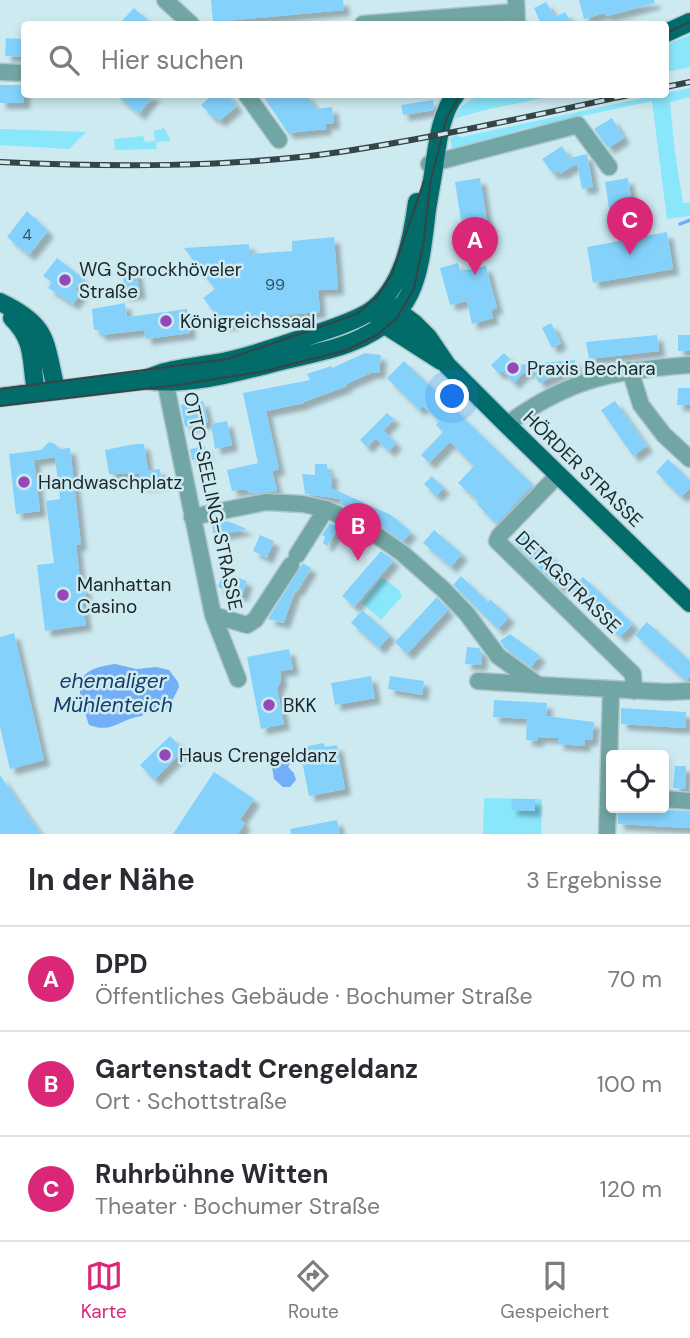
<!DOCTYPE html>
<html lang="de">
<head>
<meta charset="utf-8">
<style>
  :root { --surface:#fff; --page:#f7f7f7; --text:#2b2b33; --muted:#7c7c81; --line:#e1e1e2; --accent:#db2777 }
  body { margin:0; font-family:"DM Sans",sans-serif; background:var(--page); color:var(--text) }
  .controls { position:absolute; right:21px; bottom:21px; display:grid; overflow:hidden; border-radius:7px; box-shadow:0 4px 10px #0003 }
  .controls button { width:63px; height:63px; display:grid; place-items:center; padding:0; border:0; border-bottom:2px solid var(--line); background:var(--surface); color:var(--text); font:35px sans-serif }
  .you { position:absolute; left:453px; top:397px; width:24px; height:24px; margin:-18px; border:5px solid #fff; border-radius:50%; background:#1a73e8; box-shadow:0 0 0 10px #1a73e833 }
  .badge { display:grid; place-items:center; width:46px; height:46px; border-radius:50%; background:var(--accent); color:#fff; font-size:23px; font-weight:700 }
  .pin { position:absolute; translate:-50% -58px; filter:drop-shadow(0 2px 4px #0008) }
  .pin::after { content:''; position:absolute; top:37px; width:24px; height:21px; background:inherit; clip-path:polygon(0 0,100% 0,50% 100%) }
  .list { margin:0; padding:0; list-style:none }
  h2 { display:flex; justify-content:space-between; align-items:center; height:91px; margin:0; padding:0 28px; font-size:30px }
  h2 small { font-size:23px; font-weight:400; color:var(--muted) }
  .list li { display:grid; grid-template-columns:46px 1fr auto; gap:21px; align-items:center; box-sizing:border-box; height:105px; padding:0 28px; border-top:2px solid var(--line) }
  .list b { display:block; font-size:26px; white-space:nowrap }
  .list p { margin:0; font-size:23px; white-space:nowrap; color:var(--muted) }
  .list em { font-size:23px; font-style:normal; color:var(--muted) }
  .icon { flex:none; width:38px; height:38px; fill:none; stroke:currentColor; stroke-width:2; stroke-linecap:round; stroke-linejoin:round }
  .map { position:relative; flex:none; width:690px; height:834px; overflow:hidden }
  .search { position:absolute; background:var(--surface); box-shadow:0 4px 10px #0003; left:21px; right:21px; top:21px; height:77px; display:flex; align-items:center; gap:18px; box-sizing:border-box; padding:0 24px; border-radius:7px; color:var(--muted); font-size:26px }
  .sheet { height:406px; background:var(--surface) }
  nav { display:flex; justify-content:space-around; align-items:center; box-sizing:border-box; height:98px; border-top:2px solid var(--line); background:var(--surface); font-size:19px; color:var(--muted) }
  nav a { display:grid; justify-items:center; gap:4px }
  nav .on { color:var(--accent) }
  .map>svg:first-child { display:block }
</style>
</head>
<body>
<div class="map">
<svg width="690" height="834" viewBox="0 0 690 834">
  <defs>
    <filter id="shadow"><feDropShadow dx="6" dy="6" stdDeviation="2" flood-color="#0004"/></filter>
  </defs>
  <rect width="100%" height="100%" fill="#ceeaf1"/>
  <path fill="#89e6fb" d="M690,35v32l-24,5v-27z
    M690,88v9l-20,5 5,51 8,50h7v13l-23,3 -15,-118 -130,28 -69,23 -3,-14 5,-3 6,2z
    M485,94h73v1l-69,14 -33,9c3,-14 15,-19 29,-24z
    M164,128l7,13 -15,1 1,7 -42,1 -1,-11 29,-3 2,6 10,-1 -1,-10z
    M0,129l86,3 -17,17 -69,-4z
    M382,577l17,13 3,6 -21,24 -19,-17z
    M484,798l58,1 -1,35h-58z"/>
  <path fill="#73aff6" d="M115,664l22,5 19,-2 13,3 9,12 1,5 -10,20 -7,5h-18l-2,4c-23,3 -29,18 -53,9 -11,-35 -21,-55 26,-61z
    M288,750l5,7 -5,10 6,6 2,7 -6,7h-7l-9,-8 -3,-18 7,-9z"/>
  <g fill="none" stroke-linecap="round" stroke-linejoin="round">
    <path stroke="#73aff6" stroke-width="3.5" d="M680,224l10,-4"/>
  </g>
  <path fill="#84d2fc" filter="url(#shadow)" d="M211,0h132l1,10 -131,12z
    M579,0h75l1,3 -36,10 -13,3 -1,-3 -21,6z
    M546,2l9,15 10,-5 7,12h-31l-7,-16z
    M134,8l18,16h-33z
    M6,38l18,1v18l-19,-1z
    M0,85h24v18h-24z
    M115,94h40l-16,20z
    M213,94h14l10,12 -18,15 -4,-5 -2,2 -12,-13z
    M262,94h44l10,15 16,-2 2,16 -9,1 1,5 -38,4z
    M433,100l1,10 -31,5 -2,-10z
    M612,118l12,20 -16,10 -14,-19z
    M562,146l7,12 18,-4 6,33 -11,2 -5,-26 -17,11 -1,-3 -6,3 -11,-15z
    M480,178l7,44h2l2,13 -22,-6 -2,-10 -6,1 -6,-38z
    M628,178l5,33 -23,3 -5,-32z
    M27,211l21,20 -19,24 -22,-18z
    M667,232l6,37 -80,14 -6,-36z
    M334,237l4,52 -20,1 2,22 -88,7v5h-9l-20,-26 12,-9 -31,-41 65,-4 1,10 42,-3v-10z
    M57,258l26,20 -8,11 6,4 -8,11 -25,-16 4,-6 -9,-6z
    M458,263l2,8 26,-5 11,42 -6,2 2,8 -21,6 -5,-23 -17,4 -10,-37z
    M136,270l4,23 -16,2 -1,-24z
    M125,303l2,14 60,-8 3,24 -44,6 -2,-9 -44,5 -2,-5h-4l-2,-21z
    M551,323l10,20 -9,5 -10,-20z
    M657,335l2,16 -70,8 -3,-17z
    M678,335h12v16h-12z
    M365,353l16,2 -2,18 -6,-1 -27,12 1,2 -43,16v1l-38,8 13,58 -7,2 5,20 -25,3 -7,-5 -13,2 -5,-21 31,-7 -15,-70 67,-13 -3,-6 24,-8 1,2z
    M504,353l12,12 59,-5v11l-12,1 -24,11 -7,-14 -10,5 -8,9 -12,-12 -3,3 -8,-9z
    M404,361l129,124 -37,39 -19,-20 2,-2 -21,-19 16,-17 -24,-24 -21,21 -8,-8 22,-23 -7,-7 3,-4 -16,-15 -4,4 -32,-32z
    M678,388h12v17h-13z
    M195,400v2l8,-1 5,21 -23,5 -4,-22z
    M615,401l32,45 -14,10 -32,-46z
    M387,413l7,6 -11,11 13,13 -7,8 -14,-13 -8,9 -7,-7z
    M227,421l5,24 -17,4 -4,-25z
    M49,442l6,2 5,5 10,-1 11,97h-5l5,43 4,-1 1,10 -4,1 4,27 -41,6 -8,-66 17,-2 -8,-62 14,-2 -5,-42 -21,3 6,51 -24,3 -7,-60 32,-4z
    M135,444h9l4,27 12,-2 2,14 -21,2 -2,-11h-30l-4,-24z
    M205,446l2,12 -15,2 -2,-11z
    M668,459l22,22v7l-9,9 -25,-25z
    M315,464h12v8l5,1 -1,15 60,27 20,17 -8,9 -29,-20 -35,-18 2,-4 -36,-5 -3,-20 13,1z
    M432,476l12,12 -8,8 -12,-12z
    M227,521l20,8 -33,7 -2,-12z
    M330,523l9,4 -12,19 -4,-3 2,-6 -3,-2z
    M524,529l53,54 6,-6 50,47 -13,13 -56,-54 -4,5 -48,-47z
    M434,530l28,24 -11,13 -28,-24z
    M260,535l14,6 -7,17 -14,-7z
    M381,551l13,9 -40,47 -12,-11z
    M303,563l8,5 -14,23 -2,-2 -11,34 -16,-4z
    M223,572l24,9 -5,15 -24,-9z
    M461,576l27,26 2,-3 19,18 -11,12 -45,-44z
    M437,597l11,13 -41,44 -12,-12z
    M362,610l28,25 -11,13 -28,-25z
    M647,622l43,39v15l-4,5 -51,-46z
    M14,633l30,127 -34,9 -10,-42v-90z
    M510,634l30,22 -9,11 -26,-19 -5,-7z
    M467,647l12,1 3,5 -1,12 -16,-1z
    M289,649l4,20 -13,2 1,10 -4,7 7,36 -23,5 -14,-72z
    M371,676l4,22 -40,7 -4,-22z
    M390,676l34,5 -2,14 -34,-6z
    M494,700l53,3 -1,13 48,6 -2,18h-7l-1,6 -26,-2v-6l-20,-1v4l-12,-1 1,-21 -34,-2z
    M621,708l65,4 -1,16 -64,-4z
    M170,736l14,14 -30,30 -14,-15z
    M324,743l1,4 12,-2 8,44 -36,7 -9,-45 8,-1v-4z
    M675,766h11l-1,23 -12,-1z
    M214,772l40,27 -14,21 5,3 -7,11h-65z
    M0,775l28,41 13,18h-41z
    M512,799h23v12l-24,-1z
    M618,808l72,3v17l-72,-4z
    M337,820l3,14h-49l-1,-5z"/>
  <g fill="none" stroke-linecap="round" stroke-linejoin="round">
    <g stroke="#aec7cd" stroke-width="19">
      <path id="minor" d="M165,0l26,24
        M516,0l1,24
        M363,24l152,-12
        M0,72l24,1
        M246,94l33,46
        M429,164l149,-39 31,42
        M630,370l11,35 23,30 26,24
        M163,371l50,244 25,64
        M506,425c62,-46 109,-55 184,-60
        M558,475l-59,61 -2,5 136,133 1,17
        M192,517l74,-15 37,2 23,5 43,21 33,23 42,37 23,24 31,42 40,29 128,7 24,-1
        M297,555l29,-46
        M213,615l34,10 8,-5 36,-55
        M478,681l60,4
        M664,799l26,2
        M607,834l4,-144"/>
    </g>
    <g stroke="#aec7cd" stroke-width="21">
      <path id="major" d="M666,33l24,-11
        M383,300l32,24 13,13 19,28 53,53 190,185
        M0,302c50,24 44,39 56,87
        M376,315l12,12 53,34
        M12,318c24,24 18,42 24,73
        M144,380c27,-13 54,-13 83,-19 28,-6 55,-16 82,-25 21,-7 42,-13 60,-24 34,-23 43,-73 48,-110
        M0,397l144,-17c48,7 100,-10 146,-21 21,-5 43,-9 62,-17 63,-25 67,-65 74,-124 2,-19 7,-39 9,-58 3,-21 7,-49 21,-66"/>
    </g>
    <use href="#minor" stroke="#72a6a4" stroke-width="16"/>
    <use href="#major" stroke="#026c6b" stroke-width="18"/>
    <path stroke="#364446" stroke-width="2" d="M666,33l24,-11
      M0,389l228,-30 129,-45 20,-17 15,-23 32,-93
      M0,406l178,-21 87,-14 82,-21 30,-15 20,-17 17,-30 10,-48 6,-56 17,-67 14,-23"/>
    <g stroke="#364446" stroke-width="6">
      <path id="rail" d="M666,87l24,-5
        M0,162c112,5 229,6 340,-10 98,-15 196,-37 293,-58"/>
    </g>
    <use href="#rail" stroke="#ceeaf1" stroke-width="3.5" stroke-dasharray="10" stroke-linecap="butt"/>
  </g>
  <g fill="#9548b9" stroke="#ceeaf1" stroke-width="2.5">
    <circle cx="65" cy="280" r="7"/>
    <circle cx="166" cy="321" r="7"/>
    <circle cx="513" cy="368" r="7"/>
    <circle cx="24" cy="482" r="7"/>
    <circle cx="63" cy="595" r="7"/>
    <circle cx="269" cy="705" r="7"/>
    <circle cx="165" cy="755" r="7"/>
  </g>
  <g text-anchor="middle" dominant-baseline="central" stroke-width="5" stroke-linejoin="round" paint-order="stroke">
    <g font-size="16" fill="#36525e">
      <text x="27" y="234">4</text>
      <text x="275" y="284">99</text>
    </g>
    <g font-size="19" fill="#1c2729" stroke="#ceeaf1" text-anchor="start">
      <text x="79" y="269">WG Sprockhöveler<tspan x="79" dy="22">Straße</tspan></text>
      <text x="180" y="321">Königreichssaal</text>
      <text x="527" y="368">Praxis Bechara</text>
      <text x="38" y="482">Handwaschplatz</text>
      <text x="77" y="584">Manhattan<tspan x="77" dy="22">Casino</tspan></text>
      <text x="283" y="705">BKK</text>
      <text x="179" y="755">Haus Crengeldanz</text>
    </g>
    <g font-size="19" fill="#1c2729" stroke="#ceeaf1">
      <text transform="translate(583 469) rotate(44)">HÖRDER STRASSE</text>
      <text transform="translate(213 501) rotate(78)">OTTO-SEELING-STRASSE</text>
      <text transform="translate(568 582) rotate(44)">DETAGSTRASSE</text>
    </g>
    <g font-size="21" font-style="italic" fill="#143d6a" stroke="#ceeaf1">
      <text x="113" y="681">ehemaliger<tspan x="113" dy="24">Mühlenteich</tspan></text>
    </g>
  </g>
</svg>
<div class="controls">
<button><svg class="icon" aria-label="locate" viewBox="0 0 24 24"><circle cx="12" cy="12" r="6"/><path d="M12 2v4M12 18v4M2 12h4M18 12h4"/></svg></button>
</div>
<div class="you"></div>
<div class="pin badge" style="left:475px;top:275px">A</div>
<div class="pin badge" style="left:358px;top:561px">B</div>
<div class="pin badge" style="left:630px;top:255px">C</div>
<div class="search"><svg class="icon" aria-label="search" viewBox="0 0 24 24"><circle cx="10" cy="10" r="6"/><path d="M15 15l6 6"/></svg>Hier suchen</div>
</div>
<section class="sheet">
<h2>In der Nähe<small>3 Ergebnisse</small></h2>
<ul class="list">
<li><span class="badge">A</span><div><b>DPD</b><p>Öffentliches Gebäude · Bochumer Straße</p></div><em>70 m</em></li>
<li><span class="badge">B</span><div><b>Gartenstadt Crengeldanz</b><p>Ort · Schottstraße</p></div><em>100 m</em></li>
<li><span class="badge">C</span><div><b>Ruhrbühne Witten</b><p>Theater · Bochumer Straße</p></div><em>120 m</em></li>
</ul>
</section>
<nav>
<a class="on"><svg class="icon" aria-label="map" viewBox="0 0 24 24"><path d="M3 6l6-2 6 2 6-2v14l-6 2-6-2-6 2zM9 4v14M15 6v14"/></svg>Karte</a>
<a><svg class="icon" aria-label="directions" viewBox="0 0 24 24"><path d="M12 3l9 9-9 9-9-9zM9 14v-3h6M13 9l2 2-2 2"/></svg>Route</a>
<a><svg class="icon" aria-label="saved" viewBox="0 0 24 24"><path d="M7 4h10v16l-5-4-5 4z"/></svg>Gespeichert</a>
</nav>
</body>
</html>
